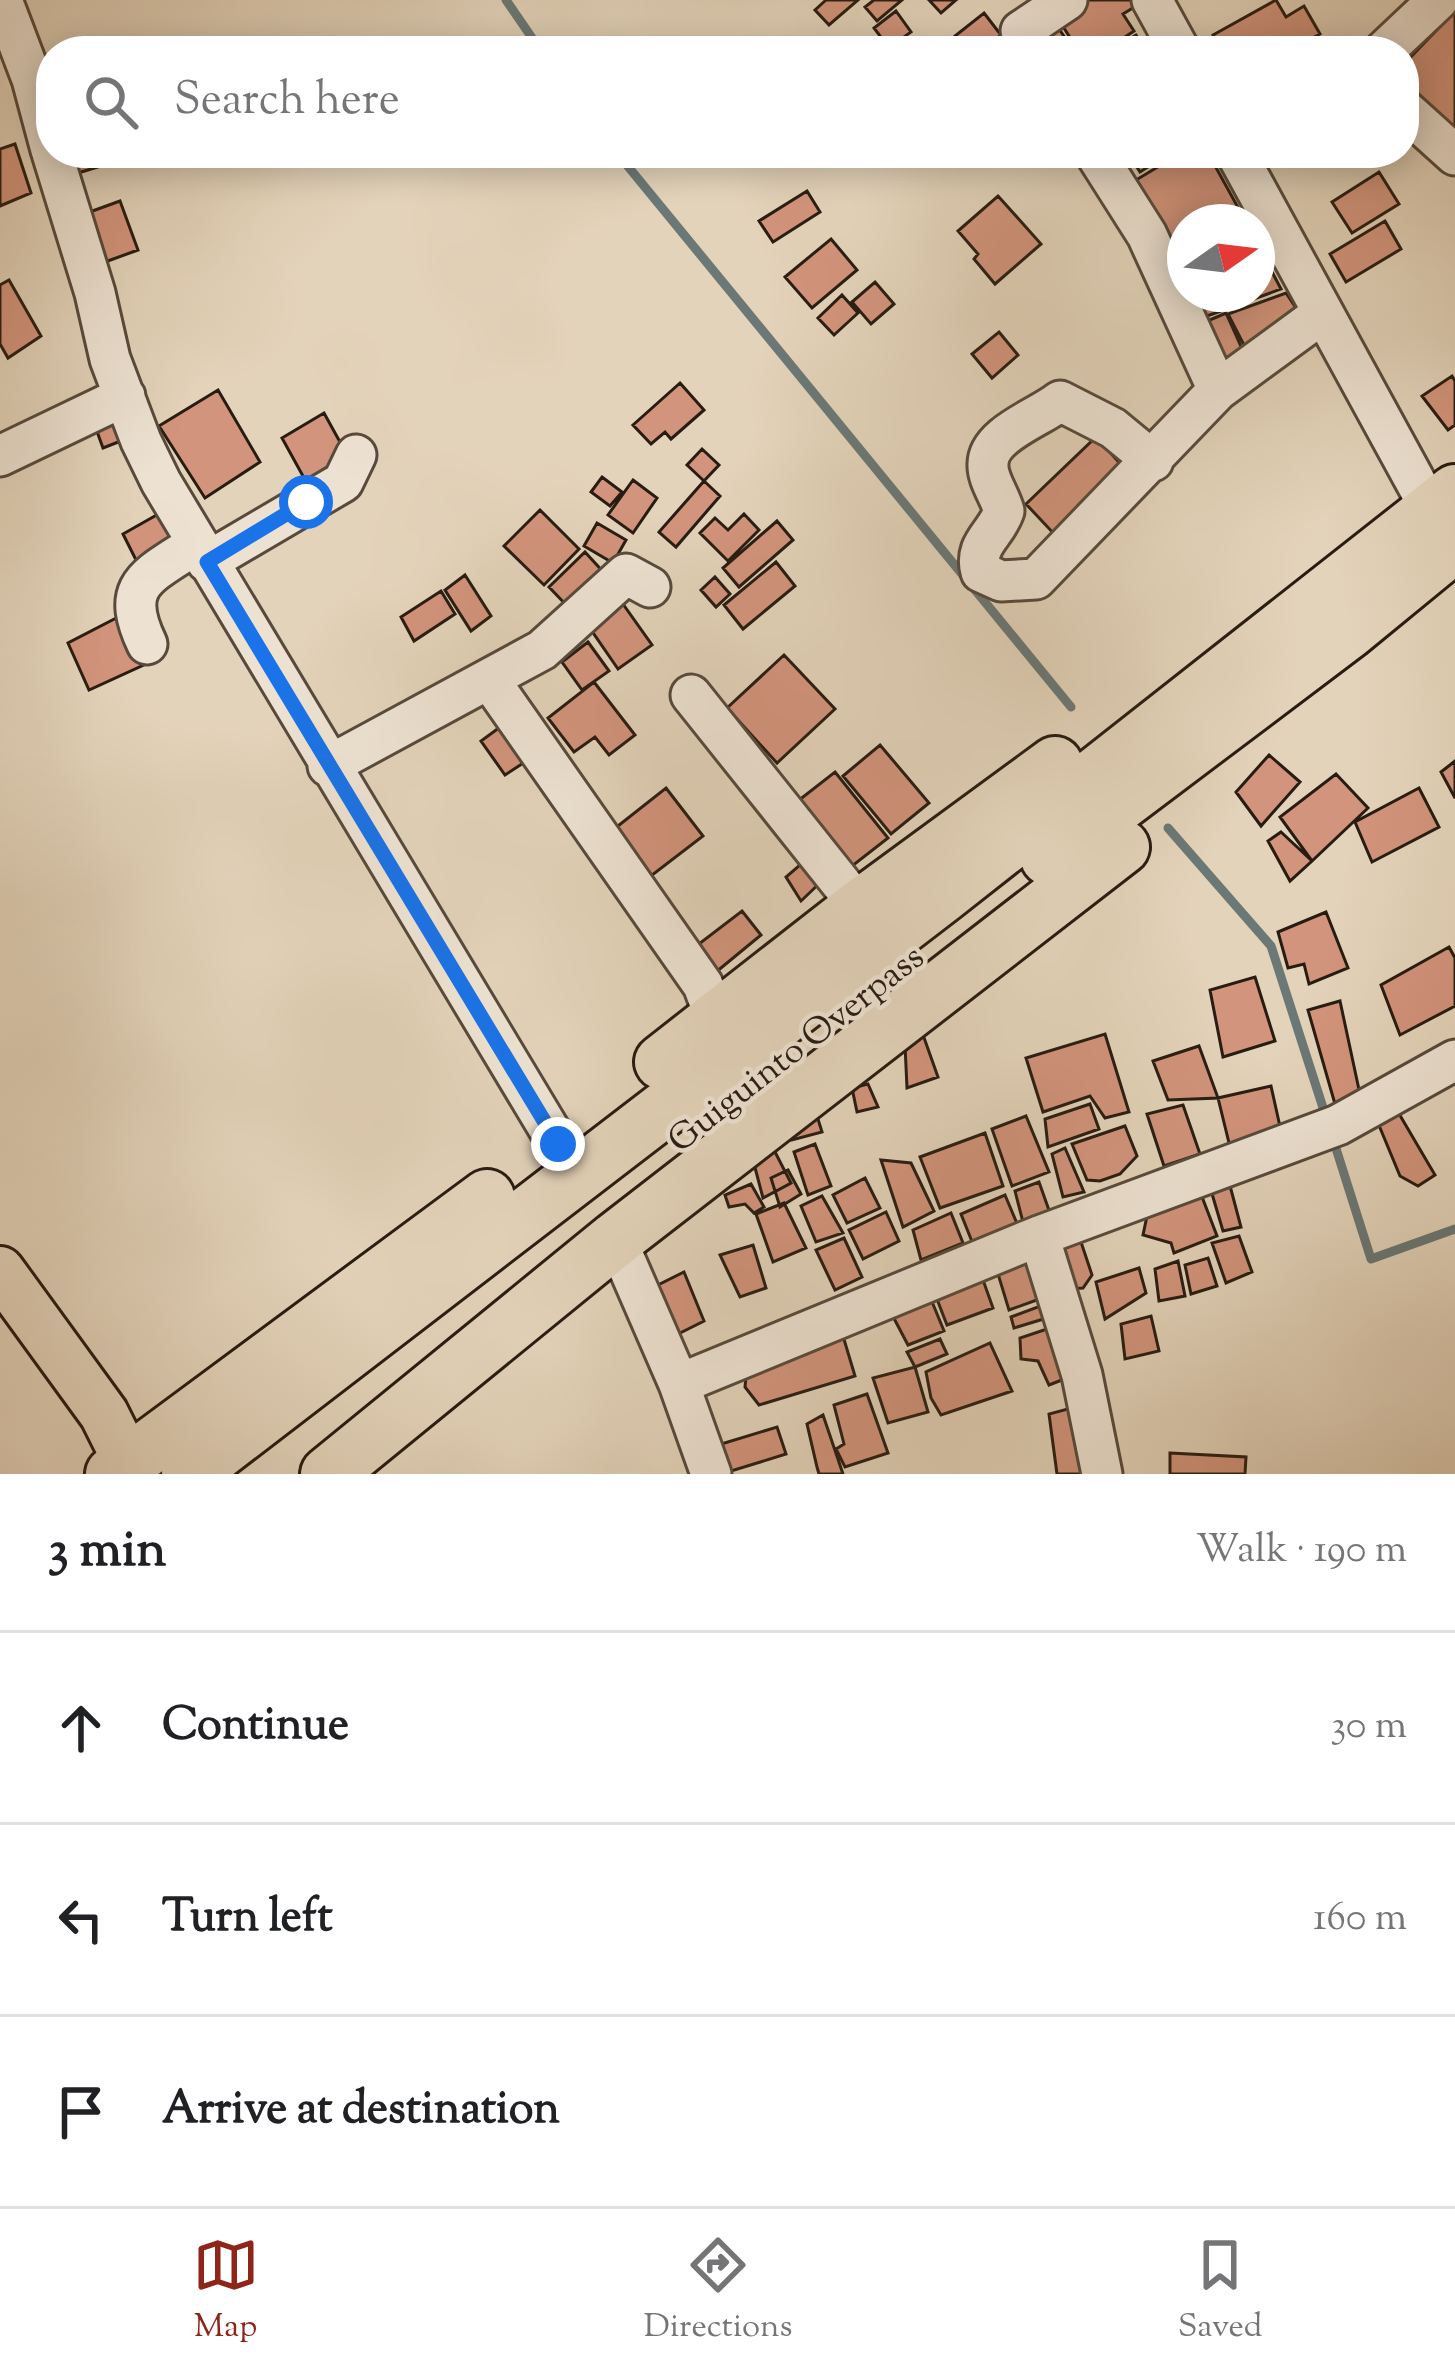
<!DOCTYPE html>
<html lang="en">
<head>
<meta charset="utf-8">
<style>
  :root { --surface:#fff; --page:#f2f2f2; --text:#202124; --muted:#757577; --line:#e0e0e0; --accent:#8f2418 }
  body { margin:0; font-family:"Sorts Mill Goudy",serif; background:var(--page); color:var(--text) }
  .compass { position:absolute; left:1167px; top:204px; width:108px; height:108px; border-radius:50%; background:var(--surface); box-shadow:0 6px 30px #0003; rotate:76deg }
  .stop { position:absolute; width:36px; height:36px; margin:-27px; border:9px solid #1a73e8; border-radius:50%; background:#fff }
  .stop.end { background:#1a73e8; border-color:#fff; box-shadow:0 3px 12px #0008 }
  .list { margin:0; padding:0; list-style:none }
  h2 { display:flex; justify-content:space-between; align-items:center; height:156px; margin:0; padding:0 48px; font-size:51px }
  h2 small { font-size:39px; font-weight:400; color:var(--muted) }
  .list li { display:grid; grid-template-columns:78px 1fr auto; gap:36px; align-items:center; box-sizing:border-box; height:192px; padding:0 48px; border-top:3px solid var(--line) }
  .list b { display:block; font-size:45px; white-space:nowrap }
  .list em { font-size:39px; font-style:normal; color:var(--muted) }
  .icon { flex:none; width:66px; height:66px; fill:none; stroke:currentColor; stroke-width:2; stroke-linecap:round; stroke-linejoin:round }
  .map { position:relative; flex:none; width:1455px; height:1474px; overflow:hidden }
  .search { position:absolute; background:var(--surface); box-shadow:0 6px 30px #0003; left:36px; right:36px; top:36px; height:132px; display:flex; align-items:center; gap:30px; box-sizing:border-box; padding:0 42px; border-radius:48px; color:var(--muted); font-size:45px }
  .sheet { height:732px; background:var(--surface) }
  nav { display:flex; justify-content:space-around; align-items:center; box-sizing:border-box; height:168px; border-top:3px solid var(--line); background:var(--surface); font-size:33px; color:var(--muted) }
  nav a { display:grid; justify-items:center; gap:6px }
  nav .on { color:var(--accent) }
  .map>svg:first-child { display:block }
</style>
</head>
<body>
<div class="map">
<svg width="1455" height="1474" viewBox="0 0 1455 1474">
  <rect width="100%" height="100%" fill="#e3d3ba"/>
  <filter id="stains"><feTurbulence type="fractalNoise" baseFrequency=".00167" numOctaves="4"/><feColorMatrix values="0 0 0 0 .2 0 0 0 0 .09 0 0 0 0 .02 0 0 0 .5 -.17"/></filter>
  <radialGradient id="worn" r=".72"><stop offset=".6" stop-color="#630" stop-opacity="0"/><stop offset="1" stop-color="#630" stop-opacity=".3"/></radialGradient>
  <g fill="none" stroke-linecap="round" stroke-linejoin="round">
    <path stroke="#6b7876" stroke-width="9" d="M506,0l35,51
      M617,153l454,554
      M1168,828l103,118 55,171
      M1333,1139l38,120 84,-30"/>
  </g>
  <path fill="#d2947c" stroke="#281c12" stroke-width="3" d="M826,0h32l-29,25 -14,-15z
    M874,0h28l-25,21 -12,-14z
    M929,0h27l-15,13z
    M1088,0h44l4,6 -13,8 11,17 -30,20h-15l-7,-11 -7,5 -17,-26z
    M1276,0l10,17 18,-11 16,28 -31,17h-67l-9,-16z
    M896,11l15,21 -22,16 -15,-20z
    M1455,11v139l-51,-49v-37z
    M984,13l17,22 -20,16h-14l-12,-15z
    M1057,26l17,25h-32l-6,-10z
    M1136,35l10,16h-35z
    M913,39l9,12h-26z
    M1326,40l6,11h-26z
    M15,144l16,49 -31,13v-57z
    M72,153h42l3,8 -39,12z
    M1128,153h42l-30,19z
    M1181,153h27l38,69h-61v72h72v-51l24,46 -85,31 -60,-140z
    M1379,172l20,32 -47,29 -20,-31z
    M807,191l13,21 -47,30 -14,-21z
    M998,196l43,48 -46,40 -21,-25 4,-5 -20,-23z
    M120,201l18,49 -33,12 -18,-49z
    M1385,221l16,28 -55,33 -16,-28z
    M831,239l26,31 -45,38 -27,-31z
    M9,280l32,56 -33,22 -8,-14v-59z
    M875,282l19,22 -23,20 -19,-22z
    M1286,293l12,18 -52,38 -18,-35z
    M842,295l16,18 -24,22 -16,-17z
    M1226,313l17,38 -27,13 -18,-39z
    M999,332l19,23 -26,23 -20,-24z
    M1452,376l3,5v44l-7,5 -26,-34z
    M680,383l24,27 -33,29 -6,-7 -14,12 -18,-19z
    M218,390l42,72 -55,36 -46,-72z
    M123,412l8,25 -28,11 -8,-22z
    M324,413l27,49 -42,25 -27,-49z
    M1096,437l30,33 -70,66 -30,-32z
    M702,449l17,16 -15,16 -17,-16z
    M602,477l20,15 -12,14 -19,-14z
    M633,480l24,18 -24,35 -25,-18z
    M704,481l16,15 -44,51 -17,-15z
    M169,508l13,27 -46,25 -13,-26z
    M540,510l39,39 -35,36 -40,-39z
    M744,514l15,16 -31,31 -28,-28 15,-15 13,12z
    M777,521l16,19 -54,47 -16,-19z
    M597,523l29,17 -13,23 -29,-17z
    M585,552l21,23 -36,34 -21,-22z
    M776,562l19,24 -52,43 -19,-24z
    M465,575l26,41 -20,15 -26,-41z
    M715,577l15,17 -14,13 -15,-17z
    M441,591l14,23 -41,27 -13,-24z
    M618,597l34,48 -34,24 -33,-48z
    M124,614l24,49 -59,27 -21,-47z
    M588,642l21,29 -27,19 -20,-28z
    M784,655l51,54 -58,54 -50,-55z
    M594,682l41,53 -26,20 -14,-18 -21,15 -26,-34z
    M507,722l24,36 -26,17 -24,-34z
    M880,745l49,58 -38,31 -48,-58z
    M1269,755l31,27 -39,44 -25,-34z
    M1455,761v37l-14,-26z
    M835,772l53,66 -41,32 -53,-66z
    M1336,774l32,34 -56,53 -32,-44z
    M666,788l37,48 -56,43 -38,-46z
    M1419,788l20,39 -67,35 -17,-40z
    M1281,832l31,29 -22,20 -22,-40z
    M808,858l18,19 -25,24 -15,-24z
    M742,911l19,24 -51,42 -19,-27z
    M1326,912l22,56 -39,16 -5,-20 -16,4 -10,-36z
    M1449,947l6,11v48l-55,29 -19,-50z
    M1255,977l20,64 -52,16 -13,-67z
    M1340,1001l21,98 -26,5 -27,-94z
    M922,1032l16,45 -31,11 -2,-43z
    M1105,1034l24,78 -24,6 -15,-22 -47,16 -17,-54z
    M1199,1046l19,52 -50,2 -15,-39z
    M868,1084l10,23 -21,5 -5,-24z
    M1271,1086l10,45 -50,20 -13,-53z
    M1090,1104l9,25 -51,18 -3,-28z
    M1183,1105l17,49 -36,12 -17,-52z
    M1398,1112l37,63 -17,11 -18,-10 -22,-53z
    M817,1116l5,16 -30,8 -3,-15z
    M1026,1116l23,56 -37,14 -20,-57z
    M1125,1126l12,30 -17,18 -20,7 -13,-1 -15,-36z
    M985,1133l18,53 -63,22 -20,-51z
    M815,1144l16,42 -23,9 -14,-43z
    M1065,1148l19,44 -21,5 -11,-43z
    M774,1150l17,33 -28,15 -10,-38z
    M881,1160l30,3 23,48 -31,16z
    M788,1170l13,24 -21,13 -9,-29z
    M865,1178l15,30 -33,15 -14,-28z
    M1039,1182l11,31 -27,9 -8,-31z
    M1229,1182l12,45 -18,4 -13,-44z
    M751,1184l13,23 -10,6 -9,-9 -16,3 -4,-12z
    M1199,1189l18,47 -43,17 -3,-10 -28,-8 4,-19z
    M1005,1195l13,31 -45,18 -12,-30z
    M822,1196l21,37 -27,9 -15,-36z
    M784,1203l22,45 -33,14 -17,-48z
    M886,1212l13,29 -36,18 -14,-29z
    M951,1213l12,30 -42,17 -8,-30z
    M1077,1230l15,45 -9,13 -17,1 -13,-49z
    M1239,1236l13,36 -26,11 -14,-40z
    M844,1238l18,39 -27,13 -19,-40z
    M753,1245l13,43 -26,9 -20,-42z
    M1027,1251l18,46 -36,13 -14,-46z
    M1208,1258l9,28 -26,8 -6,-29z
    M1178,1261l7,35 -26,5 -4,-32z
    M1139,1268l7,25 -41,26 -9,-37z
    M684,1272l20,49 -34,17 -20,-49z
    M983,1280l10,28 -46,17 -12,-31z
    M928,1292l16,39 -36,14 -20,-38z
    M1043,1305l7,12 -36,11 -3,-11z
    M1151,1316l8,35 -34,8 -4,-35z
    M1056,1326l16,50 -23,9 -11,-24 -17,-2 -1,-21z
    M843,1336l12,40 -96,29 -14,-18 2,-21z
    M940,1339l7,15 -32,13 -8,-15z
    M990,1343l22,48 -71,24 -10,-17 -5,-26z
    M915,1367l13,45 -40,11 -15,-45z
    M867,1394l21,59 -43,14 -9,-18 8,-5 -10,-39z
    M1075,1407l15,67h-33l-8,-60z
    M823,1415l20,59h-24l-2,-7 -10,-43z
    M777,1427l9,27 -58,18 -10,-27z
    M1170,1453l76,4 -1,17h-75z"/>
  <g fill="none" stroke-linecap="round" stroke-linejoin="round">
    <g stroke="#574a3c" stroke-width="45">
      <path id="minor" d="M2,0l30,79 19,71
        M1152,0l28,51
        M1031,51l-10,-20 46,-31
        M1384,51l54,-51
        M1404,109l51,46
        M52,153l43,140 15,66 31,82 20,41 397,662
        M1095,153l52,82 71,155
        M1236,153l195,357
        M0,456l125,-60
        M1153,461l-40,-33 -53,-27c-19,16 -72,33 -72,63 -1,15 12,32 16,47 -8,24 -31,33 -23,61l20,9 35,-2 182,-189 105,-77
        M207,562l136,-80 13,-27
        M147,644c-29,-61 2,-68 49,-100
        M489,679l214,306 13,35
        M691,695l169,212
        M328,766l214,-116 84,-76 24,13
        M1039,1236l43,139 20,99
        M616,1239l63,145 32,90
        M679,1384l360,-148 299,-111 117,-65"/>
    </g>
    <g stroke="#281c12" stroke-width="54">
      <path id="major" d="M0,1271l104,143 24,48"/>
    </g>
    <g stroke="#281c12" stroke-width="60">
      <path id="highway" d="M1048,858l301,-227 106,-87
        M662,1062l198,-155 195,-143
        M113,1474l374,-277
        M189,1474l754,-579 512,-403
        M328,1474l288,-235 506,-392"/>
    </g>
    <use href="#minor" stroke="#ede2d2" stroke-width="39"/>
    <use href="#major" stroke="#e3d3ba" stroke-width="48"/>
    <use href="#highway" stroke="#e3d3ba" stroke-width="54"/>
  </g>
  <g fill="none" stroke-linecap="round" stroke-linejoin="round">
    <path stroke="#1a73e8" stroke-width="15" d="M306,502l-99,60 351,582"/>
  </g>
  <g text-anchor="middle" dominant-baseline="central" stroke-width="9" stroke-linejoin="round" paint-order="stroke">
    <g font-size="36" fill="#281c12" stroke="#ede2d2">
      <text transform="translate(797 1050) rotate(-38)">Guiguinto Overpass</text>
    </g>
  </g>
  <rect width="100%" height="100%" filter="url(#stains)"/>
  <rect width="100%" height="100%" fill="url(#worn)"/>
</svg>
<svg class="compass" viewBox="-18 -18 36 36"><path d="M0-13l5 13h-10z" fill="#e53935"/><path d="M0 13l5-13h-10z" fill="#757577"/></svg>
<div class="stop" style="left:306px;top:502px"></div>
<div class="stop end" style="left:558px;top:1144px"></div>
<div class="search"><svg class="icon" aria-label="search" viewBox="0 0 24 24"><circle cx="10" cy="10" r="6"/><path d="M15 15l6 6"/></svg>Search here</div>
</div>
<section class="sheet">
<h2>3 min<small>Walk · 190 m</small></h2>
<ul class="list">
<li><svg class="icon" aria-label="ahead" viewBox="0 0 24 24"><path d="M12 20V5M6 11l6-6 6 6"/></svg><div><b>Continue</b></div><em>30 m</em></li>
<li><svg class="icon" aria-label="left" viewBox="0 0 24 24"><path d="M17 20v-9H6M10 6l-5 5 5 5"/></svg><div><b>Turn left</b></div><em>160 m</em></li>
<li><svg class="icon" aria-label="arrive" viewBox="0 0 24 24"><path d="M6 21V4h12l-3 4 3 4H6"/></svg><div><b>Arrive at destination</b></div></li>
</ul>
</section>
<nav>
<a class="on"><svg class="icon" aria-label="map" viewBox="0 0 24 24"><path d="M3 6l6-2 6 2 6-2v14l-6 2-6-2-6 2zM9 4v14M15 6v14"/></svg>Map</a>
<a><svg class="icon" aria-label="directions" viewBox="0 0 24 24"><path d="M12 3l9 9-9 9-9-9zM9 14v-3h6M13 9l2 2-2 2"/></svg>Directions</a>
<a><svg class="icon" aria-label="saved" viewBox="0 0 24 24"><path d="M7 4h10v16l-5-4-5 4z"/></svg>Saved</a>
</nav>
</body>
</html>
